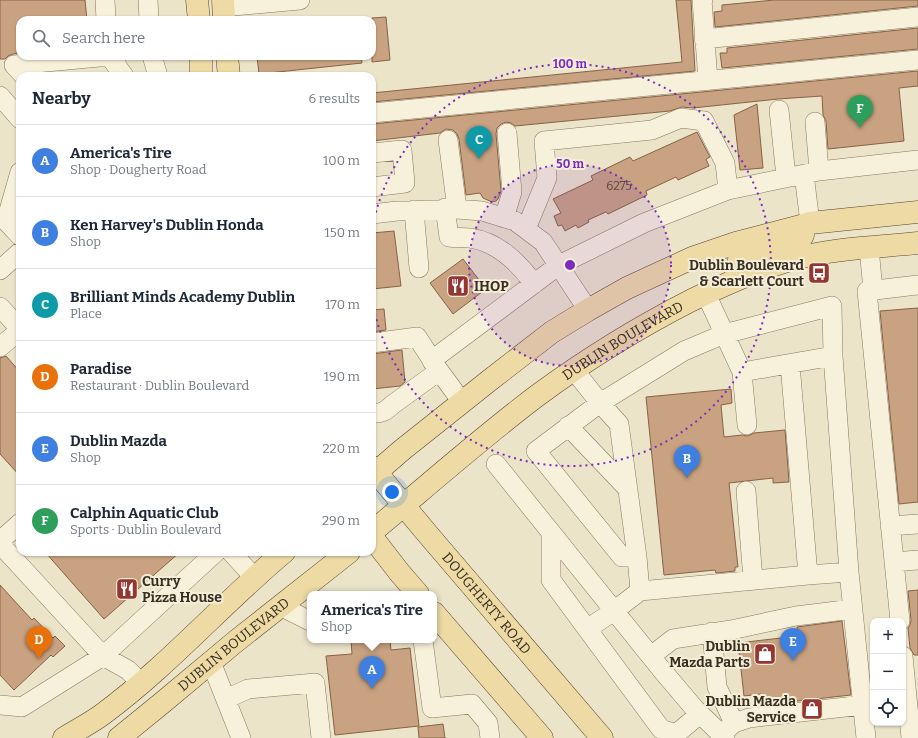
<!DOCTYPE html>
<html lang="en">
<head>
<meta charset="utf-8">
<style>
  :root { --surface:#fff; --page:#f2f2f3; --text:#1f2937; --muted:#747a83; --line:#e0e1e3; --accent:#1a73e8 }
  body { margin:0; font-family:Bitter,serif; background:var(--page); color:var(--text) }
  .controls { position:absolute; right:12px; bottom:12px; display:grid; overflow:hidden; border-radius:8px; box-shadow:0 1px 3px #0004 }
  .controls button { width:36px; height:36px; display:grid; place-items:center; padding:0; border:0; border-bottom:1px solid var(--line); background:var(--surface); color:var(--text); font:20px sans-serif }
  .you { position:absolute; left:392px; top:492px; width:14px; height:14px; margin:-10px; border:3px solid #fff; border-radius:50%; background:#1a73e8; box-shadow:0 0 0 6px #1a73e833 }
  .badge { display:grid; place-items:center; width:26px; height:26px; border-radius:50%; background:var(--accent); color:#fff; font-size:13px; font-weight:700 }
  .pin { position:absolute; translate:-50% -33px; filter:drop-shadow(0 1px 2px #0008) }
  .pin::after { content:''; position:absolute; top:21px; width:14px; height:12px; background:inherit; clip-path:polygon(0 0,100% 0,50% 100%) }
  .popup { position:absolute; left:307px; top:591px; width:130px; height:52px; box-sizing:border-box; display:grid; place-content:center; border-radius:8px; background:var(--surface); filter:drop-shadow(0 1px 3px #0005); font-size:13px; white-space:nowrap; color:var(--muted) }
  .popup b { font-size:15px; color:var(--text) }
  .popup::after { content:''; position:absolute; left:50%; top:100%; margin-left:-8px; border:8px solid transparent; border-top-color:var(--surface) }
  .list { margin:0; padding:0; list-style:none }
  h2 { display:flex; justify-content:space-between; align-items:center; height:52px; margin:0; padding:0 16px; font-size:17px }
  h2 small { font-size:13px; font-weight:400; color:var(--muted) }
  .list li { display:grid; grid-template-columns:26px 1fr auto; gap:12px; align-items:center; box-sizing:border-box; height:72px; padding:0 16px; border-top:1px solid var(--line) }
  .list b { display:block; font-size:15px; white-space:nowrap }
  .list p { margin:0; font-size:13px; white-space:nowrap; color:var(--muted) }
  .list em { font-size:13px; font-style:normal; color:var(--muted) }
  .icon { flex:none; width:22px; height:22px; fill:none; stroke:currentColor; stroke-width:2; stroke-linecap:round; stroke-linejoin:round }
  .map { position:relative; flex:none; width:918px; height:738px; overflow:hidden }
  .search { position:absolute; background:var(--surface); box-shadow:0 1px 3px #0004; left:16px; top:16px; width:360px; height:44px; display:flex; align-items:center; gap:10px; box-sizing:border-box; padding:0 14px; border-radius:12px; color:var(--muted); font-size:15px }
  .panel { position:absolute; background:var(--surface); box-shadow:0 1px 3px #0004; left:16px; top:72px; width:360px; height:484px; border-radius:12px }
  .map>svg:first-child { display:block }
</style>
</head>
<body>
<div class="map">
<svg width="918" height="738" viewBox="0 0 918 738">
  <rect width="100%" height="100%" fill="#ece4c9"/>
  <path fill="#c8a281" stroke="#866246" d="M0,0h85l2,20h-67v33l-7,1 -5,2 -3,3h-5z
    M676,0h15l4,71 -323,31v-9l310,-31z
    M774,0h144v6l-203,21 -1,-15 8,-1v-6z
    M386,17l4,43 -18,2v-44z
    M918,28v21l-196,19 -2,-15h7v-5z
    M257,56h104l1,7 -103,11z
    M918,71v15l-19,2 5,53 -76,8 -2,-28 -3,-6 -1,-19 -44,3 -85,9 -11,-1 -12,4 -155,15 -4,-3 -5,-1 -5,2 -4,4 -1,6 5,57 -3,8 -2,2 -4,1 -9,-4 -3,-5 -14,2 -7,-56 -2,-5 -4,-4 -7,-1 -6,4 -68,8v-17z
    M757,104l6,64 -23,2 -6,-55z
    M697,132l13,25 -4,2 3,7 -31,14 -2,-3 -30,14 1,4 -39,19 -2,-2 -18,8 1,2 -11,6 -2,-3 -11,6 -3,-6 -4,1 -4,-10 7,-3 -8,-14 40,-19 -2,-4 39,-19 3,4z
    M394,231l7,55 -29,3v-56z
    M463,259l23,30 -33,25 -23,-31z
    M918,308v194l-19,2 -19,-193z
    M384,309l2,21 -14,2v-22z
    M402,350l3,32 -5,4 -28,3v-35z
    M6,356l14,16v104l-20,-22v-96z
    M731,389l1,14 -11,2 3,32 18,-2 6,1 6,-3 31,-3 4,52 -16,1v-5l-44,5 9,84h-3v4l-19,2 -1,-3 -51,5 -18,-178z
    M45,552h135l-76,67z
    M0,585l32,35 2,-2 19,20 2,-2 10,10 -12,11 -2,-2 -37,35 -14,-15z
    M918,590v65h-4l-4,-7 -2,-20 2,-3 1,-5 -3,-29z
    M842,621l9,74 -89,10 -1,-11 -17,2 -6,-53 60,-7 -1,-9z
    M351,640h39l1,10 19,-2 9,78 -84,9 -9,-79 26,-2z
    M443,724l2,14h-26l-1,-11z"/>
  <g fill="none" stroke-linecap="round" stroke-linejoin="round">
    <g stroke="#88775e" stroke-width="20">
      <path id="minor" d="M105,0l1,20
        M148,0l1,20
        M703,0h-1l6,80
        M223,7l77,-7
        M704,39l214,-22
        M117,56l-7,1 14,19
        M152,56l6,20
        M24,76l-10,-11 96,-9
        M0,96l20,23
        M779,110l7,67
        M372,113l546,-53
        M815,122l4,49
        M448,140l9,69
        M372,153l30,-3 3,33 -33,4
        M20,172l-14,49 14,15
        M804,174l6,49
        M445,208l4,29c7,1 14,0 21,1 28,4 48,24 64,46
        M414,210l5,58
        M372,214l25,-3 60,-2 25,2 33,10 28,21 45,68
        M504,218l8,-26 -5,-59
        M526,229l21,-51 -3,-37 108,-11 29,-12 23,3 21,42 3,27
        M869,248l4,42
        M0,270l20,-18
        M0,307l20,22
        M372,343l45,-6 15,23 127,-95 85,-42 84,-33 91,-19 99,-11
        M0,347l20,-17
        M432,361l30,41
        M574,370l26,33 -64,48 86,106h15l-18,-133 -19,-21 84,-52 40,-17 108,-28 1,50 -91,16 -36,-78
        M742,372l5,53
        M372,413c9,1 14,-2 20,-8l47,-34
        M568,426l60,63
        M496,464l165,205 33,39 31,30
        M746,491l7,89
        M890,526l28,-2
        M551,532v48l110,149 15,5 24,-20
        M0,541l20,-18
        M0,544l103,112 25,14 14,14
        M231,552l23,25
        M637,557l3,34
        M894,562l24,-2
        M849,572l17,166
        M808,575l41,-3 -16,-216
        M280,606l30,15
        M900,621l-33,-330 51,-6
        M587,629l27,-18 26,-20 168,-16 -18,-211
        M712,632l5,55 17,36 -9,8
        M423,640l9,68 40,-4 16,19 2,15
        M651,656l22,-17 58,-9 65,-14 57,-7
        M903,656l8,82
        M211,662l30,76
        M226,699l22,-10 67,-6 6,55
        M0,705l22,2 81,-51 113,-104
        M734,723l15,-5 114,-13"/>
    </g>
    <g stroke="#564532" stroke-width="23">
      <g id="major">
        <path d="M197,0l2,20"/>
        <path d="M223,0l1,20"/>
        <path d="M201,56v20"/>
        <path d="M227,56l2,20"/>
        <path d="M735,280l4,-20 61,-20 3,-5"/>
        <path id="s1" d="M372,467l53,64 177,207"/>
        <path d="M372,476l30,-26 88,-70 62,-48 36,-22 39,-22 65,-30 44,-15 65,-17 9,-3 108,-11"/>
        <path id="s2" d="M372,532c55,-46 109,-94 166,-137 49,-36 101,-68 154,-95 34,-16 69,-32 106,-42 39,-10 81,-11 120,-15"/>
        <path d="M372,537l27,35 19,22"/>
        <path d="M434,613l108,125"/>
        <path d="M64,738c13,-8 27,-15 39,-24 65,-48 119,-110 181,-162"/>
        <path id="s3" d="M119,738l43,-35 73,-61 114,-90"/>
      </g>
    </g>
    <use href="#minor" stroke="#f7f1dc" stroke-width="19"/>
    <use href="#major" stroke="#eddaa4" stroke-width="22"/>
  </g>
  <circle cx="570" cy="265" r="101" fill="#7b2cbf" fill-opacity=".12"/>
  <g fill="none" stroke="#7b2cbf" stroke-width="2" stroke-dasharray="2 4">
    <circle cx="570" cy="265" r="101"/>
    <path d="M372 230A201 201 0 1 1 372 300"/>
  </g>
  <defs>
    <g id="bus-square" transform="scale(1.15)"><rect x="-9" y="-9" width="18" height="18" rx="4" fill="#943632" stroke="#f4eed8"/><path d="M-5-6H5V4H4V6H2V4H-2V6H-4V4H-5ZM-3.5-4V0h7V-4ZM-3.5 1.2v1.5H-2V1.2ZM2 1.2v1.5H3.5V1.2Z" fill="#fff"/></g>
    <g id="restaurant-square" transform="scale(1.15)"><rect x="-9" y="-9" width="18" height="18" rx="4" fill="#943632" stroke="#f4eed8"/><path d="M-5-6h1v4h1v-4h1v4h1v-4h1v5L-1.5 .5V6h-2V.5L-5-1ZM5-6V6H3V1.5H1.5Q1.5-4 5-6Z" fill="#fff"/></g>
    <g id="shop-square" transform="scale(1.15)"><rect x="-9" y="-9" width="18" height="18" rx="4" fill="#943632" stroke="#f4eed8"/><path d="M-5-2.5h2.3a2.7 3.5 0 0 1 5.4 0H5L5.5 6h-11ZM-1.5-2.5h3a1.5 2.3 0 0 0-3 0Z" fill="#fff"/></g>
  </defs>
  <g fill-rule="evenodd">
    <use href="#bus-square" x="819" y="273"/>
    <use href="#restaurant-square" x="458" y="286"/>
    <use href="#restaurant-square" x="127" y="589"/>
    <use href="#shop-square" x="765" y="654"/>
    <use href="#shop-square" x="812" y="709"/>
  </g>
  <g text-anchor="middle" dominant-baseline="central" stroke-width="4" stroke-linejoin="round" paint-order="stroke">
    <g font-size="12" fill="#5d4b39">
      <text x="619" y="186">6275</text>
    </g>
    <g font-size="14" font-weight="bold" fill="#392e21" stroke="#f4eed8" text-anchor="end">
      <text x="804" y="265">Dublin Boulevard<tspan x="804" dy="16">&amp; Scarlett Court</tspan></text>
      <text x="474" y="286" text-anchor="start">IHOP</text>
      <text x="142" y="581" text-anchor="start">Curry<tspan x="142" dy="16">Pizza House</tspan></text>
      <text x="750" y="646">Dublin<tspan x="750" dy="16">Mazda Parts</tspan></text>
      <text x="796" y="701">Dublin Mazda<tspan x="796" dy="16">Service</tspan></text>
    </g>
    <g font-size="14" fill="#392e21" stroke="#f4eed8">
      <text stroke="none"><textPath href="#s2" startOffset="316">DUBLIN BOULEVARD</textPath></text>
      <text stroke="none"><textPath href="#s1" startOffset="178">DOUGHERTY ROAD</textPath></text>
      <text stroke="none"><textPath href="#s3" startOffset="148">DUBLIN BOULEVARD</textPath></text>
    </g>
  </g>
  <circle cx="570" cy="265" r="6" fill="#7b2cbf" stroke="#f4eed8" stroke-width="2"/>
  <g font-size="12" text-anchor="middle" font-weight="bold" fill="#7b2cbf" stroke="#f4eed8" stroke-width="4" stroke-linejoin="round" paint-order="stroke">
    <text x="570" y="68">100 m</text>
    <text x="570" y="168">50 m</text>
  </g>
</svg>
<div class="controls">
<button>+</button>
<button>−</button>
<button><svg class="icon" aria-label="locate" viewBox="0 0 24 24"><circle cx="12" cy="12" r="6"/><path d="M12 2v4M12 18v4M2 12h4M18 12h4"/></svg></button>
</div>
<div class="you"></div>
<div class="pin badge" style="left:372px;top:689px;background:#3f7fe0">A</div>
<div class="popup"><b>America's Tire</b>Shop</div>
<div class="pin badge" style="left:687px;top:478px;background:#3f7fe0">B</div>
<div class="pin badge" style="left:479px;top:159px;background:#0f9aa8">C</div>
<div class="pin badge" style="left:39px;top:659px;background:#e8710a">D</div>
<div class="pin badge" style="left:793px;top:661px;background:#3f7fe0">E</div>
<div class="pin badge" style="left:860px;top:128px;background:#2e9e5b">F</div>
<div class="search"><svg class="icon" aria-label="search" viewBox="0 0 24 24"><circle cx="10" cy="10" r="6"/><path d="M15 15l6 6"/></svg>Search here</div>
<section class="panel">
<h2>Nearby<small>6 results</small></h2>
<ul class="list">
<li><span class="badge" style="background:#3f7fe0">A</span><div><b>America's Tire</b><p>Shop · Dougherty Road</p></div><em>100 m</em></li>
<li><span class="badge" style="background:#3f7fe0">B</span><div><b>Ken Harvey's Dublin Honda</b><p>Shop</p></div><em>150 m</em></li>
<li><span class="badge" style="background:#0f9aa8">C</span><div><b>Brilliant Minds Academy Dublin</b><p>Place</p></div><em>170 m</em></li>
<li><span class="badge" style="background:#e8710a">D</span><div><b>Paradise</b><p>Restaurant · Dublin Boulevard</p></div><em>190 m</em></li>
<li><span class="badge" style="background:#3f7fe0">E</span><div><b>Dublin Mazda</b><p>Shop</p></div><em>220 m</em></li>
<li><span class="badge" style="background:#2e9e5b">F</span><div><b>Calphin Aquatic Club</b><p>Sports · Dublin Boulevard</p></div><em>290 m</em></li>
</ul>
</section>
</div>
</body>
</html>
